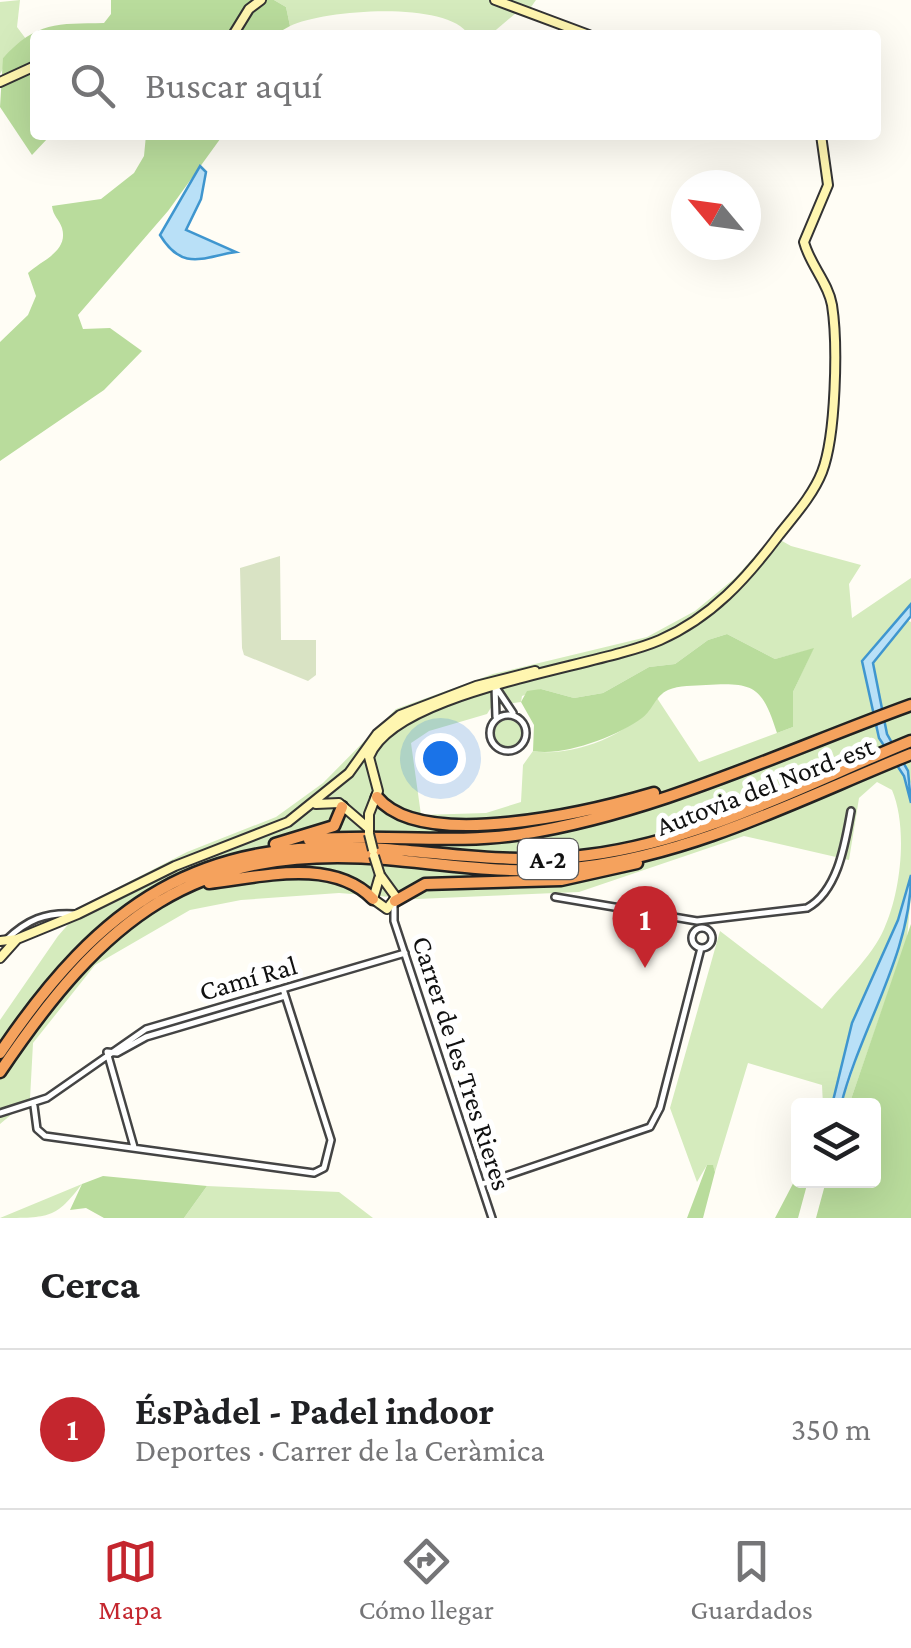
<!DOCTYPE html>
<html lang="es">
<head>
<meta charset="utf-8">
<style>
  :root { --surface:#fff; --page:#f6f6f6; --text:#202124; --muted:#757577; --line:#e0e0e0; --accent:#c4262e }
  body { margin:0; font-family:"Crimson Pro",serif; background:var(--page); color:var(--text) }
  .controls { position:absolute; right:30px; bottom:30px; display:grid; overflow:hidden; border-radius:10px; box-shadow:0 10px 40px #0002 }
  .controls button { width:90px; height:90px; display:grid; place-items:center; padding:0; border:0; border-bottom:2px solid var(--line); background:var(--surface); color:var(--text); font:50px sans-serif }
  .compass { position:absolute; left:671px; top:170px; width:90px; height:90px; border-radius:50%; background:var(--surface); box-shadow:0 10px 40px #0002; rotate:299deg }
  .you { position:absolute; left:440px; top:758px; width:35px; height:35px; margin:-25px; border:8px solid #fff; border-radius:50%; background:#1a73e8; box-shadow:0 0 0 15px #1a73e833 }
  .badge { display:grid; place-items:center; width:65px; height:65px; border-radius:50%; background:var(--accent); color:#fff; font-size:32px; font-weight:700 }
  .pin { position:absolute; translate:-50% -82px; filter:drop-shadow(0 2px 5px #0008) }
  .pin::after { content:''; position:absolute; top:52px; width:35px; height:30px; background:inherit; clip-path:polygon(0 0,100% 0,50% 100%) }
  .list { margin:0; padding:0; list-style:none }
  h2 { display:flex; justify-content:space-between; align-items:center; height:130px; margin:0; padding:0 40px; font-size:42px }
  h2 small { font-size:32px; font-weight:400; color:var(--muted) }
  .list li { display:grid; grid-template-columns:65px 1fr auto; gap:30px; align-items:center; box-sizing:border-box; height:160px; padding:0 40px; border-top:2px solid var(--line) }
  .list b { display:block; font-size:38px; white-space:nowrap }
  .list p { margin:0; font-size:32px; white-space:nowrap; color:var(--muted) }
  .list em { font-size:32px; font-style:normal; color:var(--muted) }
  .icon { flex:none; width:55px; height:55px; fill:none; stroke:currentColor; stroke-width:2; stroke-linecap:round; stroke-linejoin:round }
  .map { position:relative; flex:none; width:911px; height:1218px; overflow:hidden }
  .search { position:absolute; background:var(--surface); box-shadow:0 10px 40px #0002; left:30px; right:30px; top:30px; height:110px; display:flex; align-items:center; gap:25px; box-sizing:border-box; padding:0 35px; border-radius:10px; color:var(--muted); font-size:38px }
  .sheet { height:290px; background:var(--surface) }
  nav { display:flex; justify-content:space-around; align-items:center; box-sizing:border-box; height:140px; border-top:2px solid var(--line); background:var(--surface); font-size:28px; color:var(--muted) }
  nav a { display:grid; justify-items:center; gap:5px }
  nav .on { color:var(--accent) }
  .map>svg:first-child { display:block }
</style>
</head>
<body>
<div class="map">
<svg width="911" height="1218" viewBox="0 0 911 1218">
  <rect width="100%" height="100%" fill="#fffdf5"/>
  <path fill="#d5ebbd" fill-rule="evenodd" d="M20,0l-3,27 9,12 -23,19 3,5 -6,11v-72z
    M274,0h262l-12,17 -8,-4 -26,22h-21c-22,-35 -145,-25 -179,-9l-4,-19z
    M773,536l18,10 70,19 -12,19 3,34 59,-40v26l-49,57 17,77 25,38 7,27v74l-13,43 -46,103 -20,82h-9l-1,-20 -74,-22 -33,109 -2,-6 -6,-1 -10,17 -27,-74 50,-177 102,78c19,-24 50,-52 62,-80 17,-37 24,-101 8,-139l-15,-8 -18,16 -10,62 -105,-24 -165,56 -162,7 -78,-6 -98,7 -51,10 -95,55 -62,78 -3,56 -30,25v-104l58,-84 28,-32 101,-52 89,-35 47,-34 73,-74 97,-35 154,-37 48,-26 40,-33zM727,634l48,25 38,-10 -20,43v35l-94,35 -42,-64c-23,35 -82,60 -124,53l-10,14 -2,37 -35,11 -65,2 -10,-72 18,-12 58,-17 5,-8 29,-4 1,-6 19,-7 33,9 29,-5 46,-26 26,-3 33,-24z
    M907,620l4,2v162l-24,-50 -14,-71z
    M494 734a14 14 0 1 1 28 0a14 14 0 1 1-28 0Z
    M911,896l-4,42 -58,167 -8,1z
    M82,1184c-26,34 -32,34 -82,34z
    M207,1186l132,6 34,26h-189z"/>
  <path fill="#b9dc9c" d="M111,0h163l12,7 4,19 -16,9h-239v100h27l-14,3 -16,17 -32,-48 3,-49c34,-37 54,-34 101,-35l7,-9z
    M146,135h77l-55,76 -90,104 5,14 27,-1 32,23 -38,39 -104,71v-119l28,-27 8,-19 -8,-23c12,-12 41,-21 34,-45 -3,-9 -9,-12 -10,-22l49,-7 33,-26 10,-17z
    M727,634l48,25 39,-11 -21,44v35l-16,6c-15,-46 -22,-51 -71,-48 -12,1 -27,0 -38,5 -13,6 -15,20 -26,28 -24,18 -79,39 -109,33l1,-26 -13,-23 6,-11 14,-2 33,9 29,-5 46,-26 26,-3 33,-24z
    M911,924v294h-95l10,-37 48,-1v-74l-25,-1z
    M707,1165h6l2,7 -12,46h-16z
    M798,1174v6l10,1 -10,37h-23z
    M103,1176l104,10 -23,32h-80l-18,-10 -16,2 12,-26z"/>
  <path fill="#d9e3c4" d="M280,556l1,84h35v35l-8,6 -64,-26 -2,-7 -2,-80z"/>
  <path fill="#b9e0f7" stroke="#3f96cf" stroke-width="2.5" d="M200,166l6,6 -5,27 -15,31 50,22c-31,4 -53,21 -76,-17z
    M911,604v12l-38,47 14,71 21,37 3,32 -7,-27 -25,-38 -17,-77z
    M911,875c0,79 -51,154 -70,230h-9l20,-82 46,-103z"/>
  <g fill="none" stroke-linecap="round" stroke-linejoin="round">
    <g stroke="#444" stroke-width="10">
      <path id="minor" d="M495,686l18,27
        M495,686l1,31
        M490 733a18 18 0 1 1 36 0a18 18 0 1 1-36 0Z
        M555,897l142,24 110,-13c31,-17 38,-64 44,-97
        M394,903v18l98,297
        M692 938a10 10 0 1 1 20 0a10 10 0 1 1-20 0Z
        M6,940c21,-20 39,-28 69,-26
        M34,1106l3,23 8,7 269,37 10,-5 7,-28 -48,-151
        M0,1113l47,-15 99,-69 259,-76
        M134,1147l-27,-95 10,1 29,-16 139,-41
        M482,1184l168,-57 10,-19 41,-160"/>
    </g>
    <g stroke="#333" stroke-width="12">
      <path id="secondary" d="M495,0l94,35
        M233,35l16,-26 12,-9
        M0,82l35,-16
        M316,804l23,-1 28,24
        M369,834v-20l9,-23 -9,-34c26,-67 226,-89 291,-117 52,-23 86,-61 119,-105 15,-19 34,-40 43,-63 14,-36 16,-128 10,-167 -4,-23 -22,-40 -28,-63l24,-57 -7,-50
        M380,875l16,22 -9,12 -14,-10z
        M0,941l17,-2 61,-25 97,-48 113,-44 61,-49 28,-39 23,-19 76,-29 59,-15
        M0,958l17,-19"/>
    </g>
    <g stroke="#222" stroke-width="15">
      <path id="motorway" d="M377,797c45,56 216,14 277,-4
        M309,840c71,-7 142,5 213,-6 134,-21 262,-83 389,-129
        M275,844l59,-18 8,-19
        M209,883c52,-6 123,-26 164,16
        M395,901l30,-17 136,-4 76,-17
        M0,1053c101,-150 199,-218 385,-204 70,5 134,16 204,6 112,-14 219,-72 322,-114
        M0,1072c103,-153 192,-229 386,-213 67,6 129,17 196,8 115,-14 222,-70 329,-113"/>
    </g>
    <use href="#minor" stroke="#fff" stroke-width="5"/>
    <use href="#secondary" stroke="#fff6b0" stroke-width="8"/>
    <use href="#motorway" stroke="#f5a25d" stroke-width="10"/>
    <g stroke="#333" stroke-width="12" stroke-linecap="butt">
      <path id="secondary-bridge" d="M369,834l4,16
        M374,856l6,19"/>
    </g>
    <use href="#secondary-bridge" stroke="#fff6b0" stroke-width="8"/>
  </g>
  <g text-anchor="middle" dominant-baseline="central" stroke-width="10" stroke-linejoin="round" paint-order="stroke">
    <rect fill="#fff" stroke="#585858" stroke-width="2.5" x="518" y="839" width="60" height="40" rx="8"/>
    <g font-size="25" font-weight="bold" fill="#111">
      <text x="548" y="859">A-2</text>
    </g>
    <g font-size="28" fill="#111" stroke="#fff">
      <text transform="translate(765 786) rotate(-21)">Autovia del Nord-est</text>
      <text transform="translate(248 978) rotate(-16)">Camí Ral</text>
      <text transform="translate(462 1063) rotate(72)">Carrer de les Tres Rieres</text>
    </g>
  </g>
</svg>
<div class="controls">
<button><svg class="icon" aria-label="layers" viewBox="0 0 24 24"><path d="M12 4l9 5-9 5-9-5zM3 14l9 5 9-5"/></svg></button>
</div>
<svg class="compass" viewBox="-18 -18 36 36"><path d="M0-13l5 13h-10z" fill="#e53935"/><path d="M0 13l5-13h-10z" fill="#757577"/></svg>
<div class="you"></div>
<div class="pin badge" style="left:645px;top:968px">1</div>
<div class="search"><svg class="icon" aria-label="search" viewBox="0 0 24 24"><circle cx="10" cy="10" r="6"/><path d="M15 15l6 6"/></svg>Buscar aquí</div>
</div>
<section class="sheet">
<h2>Cerca<small></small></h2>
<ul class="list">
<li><span class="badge">1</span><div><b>ÉsPàdel - Padel indoor</b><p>Deportes · Carrer de la Ceràmica</p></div><em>350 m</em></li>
</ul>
</section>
<nav>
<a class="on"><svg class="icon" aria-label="map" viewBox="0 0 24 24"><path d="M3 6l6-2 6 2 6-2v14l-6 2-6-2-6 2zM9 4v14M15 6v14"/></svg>Mapa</a>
<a><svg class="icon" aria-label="directions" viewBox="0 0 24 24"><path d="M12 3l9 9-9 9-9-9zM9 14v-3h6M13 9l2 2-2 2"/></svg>Cómo llegar</a>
<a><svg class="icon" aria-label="saved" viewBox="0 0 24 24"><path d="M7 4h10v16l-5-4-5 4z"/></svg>Guardados</a>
</nav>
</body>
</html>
